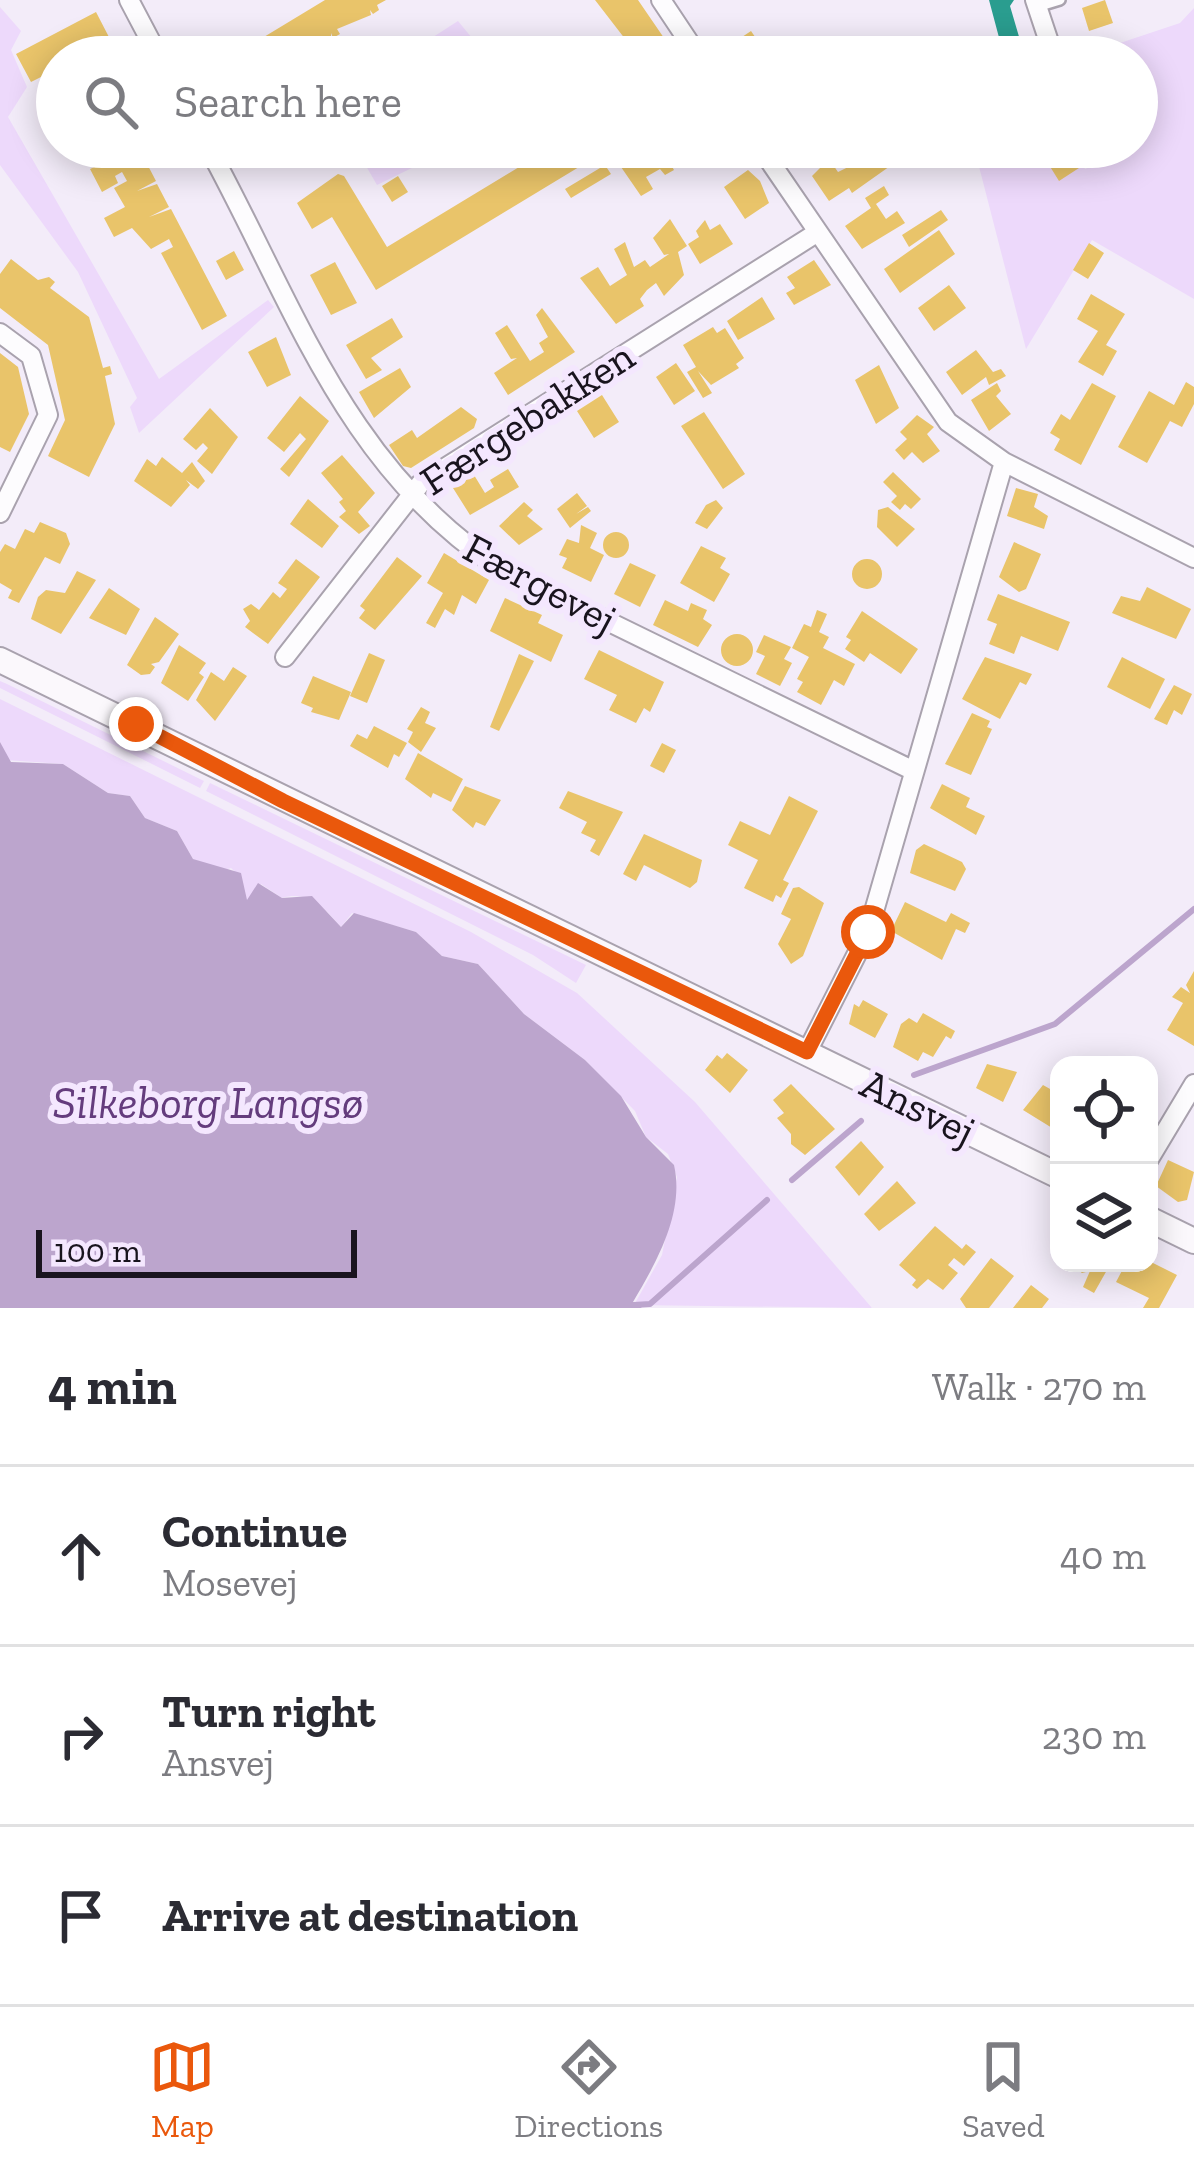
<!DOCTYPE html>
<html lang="en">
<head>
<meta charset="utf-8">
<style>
  :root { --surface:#fff; --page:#f2f2f3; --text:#2b2b33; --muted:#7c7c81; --line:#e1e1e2; --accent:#ea580c }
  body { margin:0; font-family:"Zilla Slab",serif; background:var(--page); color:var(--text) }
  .controls { position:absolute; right:36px; bottom:36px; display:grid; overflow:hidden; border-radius:24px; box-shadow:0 6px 30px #0003 }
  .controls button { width:108px; height:108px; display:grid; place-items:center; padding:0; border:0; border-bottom:3px solid var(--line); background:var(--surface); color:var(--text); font:60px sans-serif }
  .scale { position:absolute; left:36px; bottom:30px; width:321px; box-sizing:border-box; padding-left:12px; border:6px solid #19141e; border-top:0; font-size:33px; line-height:42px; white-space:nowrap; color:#19141e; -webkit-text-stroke:9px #f4e7fe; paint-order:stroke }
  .stop { position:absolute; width:36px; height:36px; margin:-27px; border:9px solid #ea580c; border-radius:50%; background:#fff }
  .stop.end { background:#ea580c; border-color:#fff; box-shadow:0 3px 12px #0008 }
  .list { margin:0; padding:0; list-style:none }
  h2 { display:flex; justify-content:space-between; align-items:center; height:156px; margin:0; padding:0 48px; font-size:51px }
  h2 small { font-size:39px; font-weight:400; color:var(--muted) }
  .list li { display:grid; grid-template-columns:78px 1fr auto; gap:36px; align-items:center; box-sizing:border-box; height:180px; padding:0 48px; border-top:3px solid var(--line) }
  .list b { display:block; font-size:45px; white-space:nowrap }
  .list p { margin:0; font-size:39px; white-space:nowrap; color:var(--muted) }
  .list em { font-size:39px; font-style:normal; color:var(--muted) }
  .icon { flex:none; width:66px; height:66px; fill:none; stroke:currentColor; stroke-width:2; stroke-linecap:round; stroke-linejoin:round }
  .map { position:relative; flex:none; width:1194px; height:1308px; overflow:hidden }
  .search { position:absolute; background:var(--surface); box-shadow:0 6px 30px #0003; left:36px; right:36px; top:36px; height:132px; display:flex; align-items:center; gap:30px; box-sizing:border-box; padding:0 42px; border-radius:66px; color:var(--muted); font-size:45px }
  .sheet { height:696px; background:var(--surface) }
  nav { display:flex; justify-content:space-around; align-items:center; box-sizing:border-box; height:168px; border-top:3px solid var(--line); background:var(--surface); font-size:33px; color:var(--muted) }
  nav a { display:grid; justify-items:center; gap:6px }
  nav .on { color:var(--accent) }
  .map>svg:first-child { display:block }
</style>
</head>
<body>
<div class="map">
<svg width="1194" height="1308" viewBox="0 0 1194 1308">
  <rect width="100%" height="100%" fill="#f3ecf9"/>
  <path fill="#edd9fb" d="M0,7l21,24 -10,19 16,37 -19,30 151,262 109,-79 6,7 -135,126 -9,-26 7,-9 -59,-126 -78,-107z
    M1194,8v291l-102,-59 -66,109 -52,-202h101l10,22 52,-22v-90h-39l-2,-6 84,-28z
    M458,21l23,28 -1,8h-78z
    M355,147h71l3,5 -9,12 -43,21z
    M0,681l7,3 197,97 -4,7 -200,-100z
    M0,699l471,233 106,61 118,109 177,206 -238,-3 28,-50 15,-78 -9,-23 -22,-17 -11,-26 -50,-51 -61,-46 -46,-50 -36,-8 -26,-24 -64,-19 -11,14c-16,-18 -31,-37 -59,-29l-21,-14 -13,17 -6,-4v-19l-11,-10 -10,3 -28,-12 -16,-28 -32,-13 -15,-22 -22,-3 -45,-29 -57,-4 -6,-18z
    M210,783l376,182 -10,18 -43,-28 -327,-164z"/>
  <path fill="#bca5cd" d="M0,742l11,20 52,2 45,29 22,3 15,22 32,13 16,28 48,14 6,27 11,-17 24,15 30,-2 29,31 13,-14 62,19 26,24 36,8 46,50 61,46 36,36 25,41 28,28c11,48 -18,98 -41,137l9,6h-642z"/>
  <path fill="#e9c46a" d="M325,0h61l-9,5 2,5 -6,4 -3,-4 1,5 -34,14 3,5 -7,4 -2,-5v6l-8,-1 -24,15 2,4h-70z
    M595,0h43l39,57h-38z
    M1105,0l8,23 -24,8 -7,-23z
    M96,12l15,29 -32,16h-22v12l-26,13 -15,-28z
    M751,31l15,22 -28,4 -8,-12z
    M106,147h7l4,8 30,-8 5,9 -7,4 11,21 -19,10 20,-7 12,23 -20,10 22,-8 56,107 -25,14 -41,-77 12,-6 -4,-8 -18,10 -19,-21 -18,9 -10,-19 21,-11 -11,-19 13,-7 -5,-9 -7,4 3,7 -16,9 -12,-23 11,-5 -6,-11z
    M254,147h47l-28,17 -8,-14 -8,4z
    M552,147h60l-236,143 -44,-73 -20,12 -15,-26 41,-29 6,2 43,71z
    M655,147h24l5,8 -14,8 4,7 -9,5 -5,-6 -14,8 7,12 -12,7 -20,-29z
    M1048,147h18l13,21 -20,13 -18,-29z
    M883,150l10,14 -41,29 -3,-5 -20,13 -17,-25 17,-17 9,13z
    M605,165l6,9 -40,24 -6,-9z
    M748,170l12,11 9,22 -24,16 -21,-32z
    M398,176l10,16 -16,10 -10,-16z
    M884,186l5,9 -13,9 10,15 11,-8 8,12 -43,26 -17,-23 26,-18 -6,-10z
    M941,210l7,10 -39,27 -7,-12z
    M670,219l17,27 -9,6 6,23 -20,21 -8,-13 -9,7 -7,9 4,7 -28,18 -36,-46 18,-11 12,19 17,-11 -13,-26 11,-7 9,25 11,-7 5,7 19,-13 -5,1 -11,-17z
    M705,220l5,10 10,-6 13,20 -33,20 -12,-20 11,-7 -3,-6z
    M939,230l16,24 -55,39 -16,-24z
    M1089,243l15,10 -16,26 -15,-9z
    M234,251l10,19 -18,10 -10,-19z
    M11,259l27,21 11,-3 6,5 -5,6 39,29 14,51 7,-2 2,8 -7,2 10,48 -26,53 -41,-21 17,-36 -17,-75 -48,-37v-34z
    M814,260l17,25 -37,20 -8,-12 9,-5 -8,-11z
    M335,262l22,41 -26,12 -21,-40z
    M949,285l17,23 -32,23 -16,-23z
    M1091,294l34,20 -19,31 11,6 -14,25 -25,-14 20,-31 -21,-12z
    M762,297l13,22 -37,21 -11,-19z
    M542,308l33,44 -67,43 -14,-22 23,-15 -6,1 -16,-26 12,-8 23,36 14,-9 -5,-9 9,-6 -12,-22z
    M392,318l11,19 -32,21 11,12 -16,9 -20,-34z
    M713,327l4,6 8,-5 19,30 -8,6 3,4 -28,17 -13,-14 14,22 -9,5 -16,-26 9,-5 -13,-22z
    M276,337l15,38 -24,12 -19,-35z
    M976,350l17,22 8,-3 5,7 -17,9 -3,-8 -24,18 -16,-23z
    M0,353l18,14 11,47 -19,38 -10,-5z
    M676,363l19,28 -21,14 -18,-28z
    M879,365l20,43 -23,16 -21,-44z
    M400,368l11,19 -37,31 -15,-26z
    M1186,382l8,5v17l-12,23 -12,-6 -23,42 -29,-16 31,-56 25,14z
    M997,383l4,8 -5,5 15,18 -22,17 -18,-31z
    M1092,383l24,13 -35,69 -27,-15 6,-11 -10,-6 11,-19 9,6z
    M602,395l17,27 -25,16 -17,-27z
    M300,396l29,25 -40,56 -9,-8 26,-30 -6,-6 -16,19 -17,-14z
    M461,407l16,12 -3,9 -63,40 -8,-2 -14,-21 23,-15 5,8z
    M210,408l28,29 -26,37 -15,-13 11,-13 -5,-5 -7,7 -13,-11z
    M704,412l41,62 -22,15 -42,-63z
    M917,415l17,12 -7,7 13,17 -17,12 -11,-11 -8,8 -9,-10 12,-11 -7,-7z
    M342,455l33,38 -17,19 12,14 -11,8 -20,-17 7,-6 -7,-9 4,-3 -22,-26z
    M162,457l20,16 10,-11 13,19 -7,8 -12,-9 4,5 -19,22 -37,-26 13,-22 9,7z
    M508,469l11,18 -49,28 -17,-27 21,-13 11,18 9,-6 -4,-7z
    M893,472l28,27 -10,10 -6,-5 -5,6 -9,-8 6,-6 -14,-14z
    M1016,488l22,6 -4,13 14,9 -4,13 -37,-13z
    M577,493l10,13 -11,8 12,-7 3,4 -21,17 -13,-19z
    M308,499l31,27 -17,22 -32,-24z
    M716,500l7,8 -16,21 -12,-6 11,-18z
    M524,502l9,8 -6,6 16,13 -24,16 -20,-19z
    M888,507l27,22 -18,18 -20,-20 1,-17z
    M40,522l26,11 4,11 -10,20 -15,-7 -26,46 -11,-5 4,-8 -12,-7v-31l5,-8 10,5 10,-20 9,4z
    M581,525l16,8 -7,15 14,7 -13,27 -29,-14 5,-10 -8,-3 8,-16 12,4z
    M603 545a13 13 0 1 1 26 0a13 13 0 1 1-26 0Z
    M1014,542l27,12 -15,35 -7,3 -20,-15z
    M701,546l25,12 -6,10 10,6 -16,28 -34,-19z
    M444,553l45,27 -13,24 -14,-9 -8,20 -9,-6 -10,19 -9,-5 17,-30 -16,-10z
    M397,557l25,19 -47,54 -16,-12 6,-8 -5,-4z
    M852 574a15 15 0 1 1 30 0a15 15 0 1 1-30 0Z
    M296,559l24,18 -52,67 -23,-17 5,-6 -7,-12 8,-5 8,6 14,-18 7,6 7,-9 -9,-6z
    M630,563l26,12 -16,32 -26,-13z
    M77,571l19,9 -35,54 -30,-15 7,-22 8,-7 19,3z
    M1147,587l44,22 -15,30 -64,-26 9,-17 19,5z
    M109,588l31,21 -14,26 -37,-17z
    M998,594l72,28 -12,29 -37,-15 -7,18 -25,-10 8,-20 -10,-4z
    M505,598l37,17 -4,8 25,12 -12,27 -61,-31z
    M665,600l23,11 3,-8 16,7 -4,9 9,6 -14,22 -45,-22z
    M817,610l10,4 -8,18 10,5 -6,11 32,16 -11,22 -10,-6 -13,25 -24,-13 6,-10 -6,-3 12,-22 -17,-9 12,-24 7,3z
    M862,611l56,38 -17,25 -31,-21 -6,9 -19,-13 6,-9 -5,-3z
    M155,617l24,17 -20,28 -8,2 4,3 -5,7 -9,1 -14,-10z
    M721 650a16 16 0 1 1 32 0a16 16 0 1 1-32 0Z
    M764,635l27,12 -7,12 8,4 -12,23 -24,-12 9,-18 -9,-4z
    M179,645l27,18 -7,10 5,4 -16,24 -27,-18z
    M599,650l65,32 -14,30 -6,-4 -8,15 -27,-13 8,-15 -33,-16z
    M369,653l16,7 -18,43 -17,-7z
    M519,654l15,7 -35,70 -9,-4z
    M985,657l47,17 -6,11 -6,-3 -20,37 -38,-20z
    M1122,657l43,22 -15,30 -43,-22z
    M233,667l14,9 -32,45 -19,-21 15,-28 13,9z
    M313,676l38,16 -12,28 -28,-8 2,-4 -12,-5z
    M1174,685l18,9 -10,21 -8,-5 -7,15 -13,-6z
    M421,707l9,5 -5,11 11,5 -15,24 -13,-10 5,-10 -6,-3z
    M972,713l18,8 -3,6 5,2 -21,46 -26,-11z
    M374,726l33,17 -8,14 -5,-3 -6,14 -38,-22 7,-12 10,5z
    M662,743l14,7 -12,23 -14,-7z
    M418,753l45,26 -12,23 -18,-9 -2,5 -26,-19z
    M942,784l28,14 -4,9 19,9 -9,19 -46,-27z
    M465,786l36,14 -16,26 -9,-4 -3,6 -21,-18z
    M568,791l55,21 -24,44 -9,-5 6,-11 -15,-7 6,-11 -28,-14z
    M789,796l29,15 -35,69 6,3 -8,15 -5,-3 -3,7 -29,-14 14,-28 -30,-15 12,-24 30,14z
    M644,834l58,26 -5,22 -7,6 -46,-23 -8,16 -13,-7z
    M924,844l38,18 4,7 -11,22 -45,-18 6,-23z
    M799,887l25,16 -21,53 -12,8 -13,-20 13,-25 -10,-5 12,-26z
    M905,902l41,20 5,-9 19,10 -5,10 -9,-4 -14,31 -51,-29z
    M1194,971v75l-27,-16 16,-27 -11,-6 9,-10 9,6 -4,-8z
    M863,1000l25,14 -13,24 -26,-14 5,-20 5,3z
    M923,1013l32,18 -4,8 -5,-3 -13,21 -10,-5 -5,9 -25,-14 8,-23 8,-6 8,5z
    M727,1053l21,17 -18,23 -25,-23 12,-15 5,4z
    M987,1064l30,8 -14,30 -27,-14z
    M791,1084l44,45 -30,26 -14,-11v-10l-14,-16 7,-5 -11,-13z
    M1043,1085l16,9 -2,37 -34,-21z
    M861,1141l23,26 -25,29 -24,-29z
    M1168,1160l26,12 -7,28 -9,2 -22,-16z
    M897,1181l19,22 -37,28 -15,-17z
    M935,1226l27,23 4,-5 10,8 -12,14 -10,-8 -6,7 10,8 -15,17 -15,-11 -11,10 -5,-4 4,-5 -17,-15z
    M991,1258l23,18 -25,32h-23l-6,-9z
    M1149,1261l28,14 -18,33h-16l6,-10 -33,-16 10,-19z
    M1069,1263h42l-17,30 -11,-6 7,-16 -8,2z
    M1031,1285l18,14 -7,9h-29z"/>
  <path fill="#2a9d8f" d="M989,0h25l-4,6 10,34 -19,5z"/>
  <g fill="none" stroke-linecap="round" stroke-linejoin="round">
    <path stroke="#bca5cd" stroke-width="6" d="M914,1075l141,-51 139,-115
      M792,1180l69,-59
      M634,1305l16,-1 117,-104"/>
    <g stroke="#a9a2ae" stroke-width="14">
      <path id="lane" d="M1037,7l23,-7"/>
    </g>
    <g stroke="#a9a2ae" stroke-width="22">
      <path id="street" d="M129,0l30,57
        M661,0l38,57
        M1035,0l19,57
        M208,147c86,157 137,321 293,422l413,202
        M760,147l188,275 56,40 190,96
        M0,333l31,23 17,59 -48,98
        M285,657l136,-174 397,-251
        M807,1052l61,-120 136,-470
        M1149,1159l45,-75"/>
    </g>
    <g stroke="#a9a2ae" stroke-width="28">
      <path id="secondary" d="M0,660l1059,516
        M1149,1219l45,22"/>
    </g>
    <use href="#lane" stroke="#fdfcfe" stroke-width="9"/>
    <use href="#street" stroke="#fdfcfe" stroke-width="18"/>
    <use href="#secondary" stroke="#fbf8fc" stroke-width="24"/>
  </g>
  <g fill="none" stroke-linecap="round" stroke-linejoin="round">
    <path stroke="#ea580c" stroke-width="15" d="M136,724l147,77 524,251 61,-120"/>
  </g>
  <g text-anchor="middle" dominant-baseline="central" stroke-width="12" stroke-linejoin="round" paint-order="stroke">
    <g font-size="42" fill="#19141e" stroke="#f4e7fe">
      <text transform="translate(527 418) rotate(-33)">Færgebakken</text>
      <text transform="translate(540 583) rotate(28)">Færgevej</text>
      <text transform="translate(918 1107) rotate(26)">Ansvej</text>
    </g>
    <g font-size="45" font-style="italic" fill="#643c7d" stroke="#f4e7fe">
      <text x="208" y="1103">Silkeborg Langsø</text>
    </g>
  </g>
</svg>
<div class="controls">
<button><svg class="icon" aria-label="locate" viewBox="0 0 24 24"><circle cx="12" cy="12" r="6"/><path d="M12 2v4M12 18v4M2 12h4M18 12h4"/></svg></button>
<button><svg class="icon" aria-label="layers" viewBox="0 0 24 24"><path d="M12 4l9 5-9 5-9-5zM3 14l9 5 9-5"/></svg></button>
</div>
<div class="scale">100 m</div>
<div class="stop" style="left:868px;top:932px"></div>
<div class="stop end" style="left:136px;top:724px"></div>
<div class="search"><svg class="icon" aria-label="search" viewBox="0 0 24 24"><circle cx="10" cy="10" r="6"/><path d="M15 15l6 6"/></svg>Search here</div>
</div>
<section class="sheet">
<h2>4 min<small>Walk · 270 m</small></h2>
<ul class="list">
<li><svg class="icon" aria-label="ahead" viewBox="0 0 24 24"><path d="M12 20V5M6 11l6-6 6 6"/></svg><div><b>Continue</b><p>Mosevej</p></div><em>40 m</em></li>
<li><svg class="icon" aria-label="right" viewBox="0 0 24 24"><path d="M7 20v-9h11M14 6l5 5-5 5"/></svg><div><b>Turn right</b><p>Ansvej</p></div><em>230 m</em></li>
<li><svg class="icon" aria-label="arrive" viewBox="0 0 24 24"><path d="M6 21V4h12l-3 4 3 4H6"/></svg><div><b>Arrive at destination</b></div></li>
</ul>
</section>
<nav>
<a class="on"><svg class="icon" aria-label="map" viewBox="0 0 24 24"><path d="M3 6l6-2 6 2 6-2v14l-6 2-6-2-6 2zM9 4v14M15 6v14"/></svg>Map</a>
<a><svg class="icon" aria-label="directions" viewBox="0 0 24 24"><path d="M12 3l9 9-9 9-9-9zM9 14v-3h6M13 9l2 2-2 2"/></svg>Directions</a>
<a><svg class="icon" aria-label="saved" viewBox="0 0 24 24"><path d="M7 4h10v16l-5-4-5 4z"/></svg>Saved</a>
</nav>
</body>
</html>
